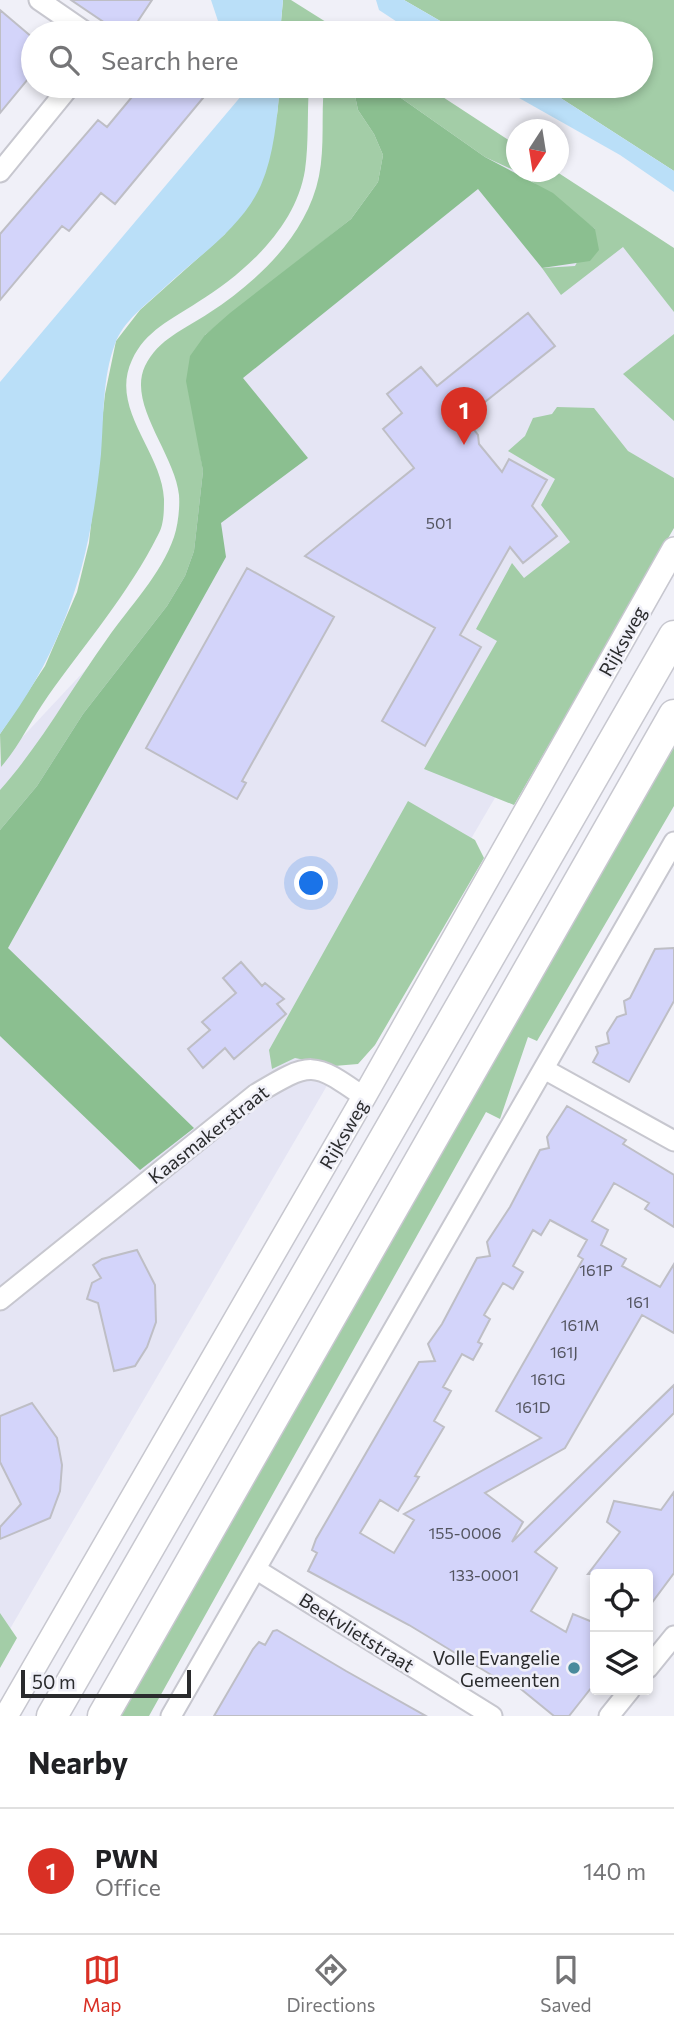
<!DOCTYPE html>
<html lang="en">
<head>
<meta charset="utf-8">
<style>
  :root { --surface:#fff; --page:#f2f2f2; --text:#202124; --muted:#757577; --line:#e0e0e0; --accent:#d93025 }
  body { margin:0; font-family:Commissioner,sans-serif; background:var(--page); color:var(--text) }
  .controls { position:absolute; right:21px; bottom:21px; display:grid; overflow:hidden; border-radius:7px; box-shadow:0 4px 10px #0003 }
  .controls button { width:63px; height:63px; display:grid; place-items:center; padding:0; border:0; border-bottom:2px solid var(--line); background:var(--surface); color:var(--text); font:35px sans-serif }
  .compass { position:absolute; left:506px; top:119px; width:63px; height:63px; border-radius:50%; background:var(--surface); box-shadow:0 4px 10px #0003; rotate:192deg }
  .scale { position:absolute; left:21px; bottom:18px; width:170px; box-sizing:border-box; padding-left:7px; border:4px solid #2a2b2d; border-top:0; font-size:19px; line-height:24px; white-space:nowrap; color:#2a2b2d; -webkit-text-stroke:5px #f0f0f8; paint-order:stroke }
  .you { position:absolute; left:312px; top:884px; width:24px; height:24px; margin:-18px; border:5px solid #fff; border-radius:50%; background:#1a73e8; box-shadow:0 0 0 10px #1a73e833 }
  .badge { display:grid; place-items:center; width:46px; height:46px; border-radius:50%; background:var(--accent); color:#fff; font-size:23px; font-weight:700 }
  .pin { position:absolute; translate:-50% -58px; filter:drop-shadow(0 2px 4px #0008) }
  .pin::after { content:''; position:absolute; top:37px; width:24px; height:21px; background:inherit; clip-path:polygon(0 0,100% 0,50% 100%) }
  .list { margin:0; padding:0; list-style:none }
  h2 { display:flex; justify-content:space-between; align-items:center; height:91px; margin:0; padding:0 28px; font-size:30px }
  h2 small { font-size:23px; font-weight:400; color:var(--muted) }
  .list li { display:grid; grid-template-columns:46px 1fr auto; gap:21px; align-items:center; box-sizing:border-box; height:126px; padding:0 28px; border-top:2px solid var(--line) }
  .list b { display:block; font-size:26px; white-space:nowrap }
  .list p { margin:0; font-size:23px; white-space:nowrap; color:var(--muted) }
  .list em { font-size:23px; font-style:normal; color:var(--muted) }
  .icon { flex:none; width:38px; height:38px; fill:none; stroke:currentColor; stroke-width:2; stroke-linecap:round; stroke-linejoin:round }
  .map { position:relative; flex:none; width:674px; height:1716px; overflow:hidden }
  .search { position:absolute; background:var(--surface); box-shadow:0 4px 10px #0003; left:21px; right:21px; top:21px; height:77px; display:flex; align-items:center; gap:18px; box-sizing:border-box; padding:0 24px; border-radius:38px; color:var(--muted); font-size:26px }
  .sheet { height:217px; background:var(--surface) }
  nav { display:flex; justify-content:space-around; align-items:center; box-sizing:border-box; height:98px; border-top:2px solid var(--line); background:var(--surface); font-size:19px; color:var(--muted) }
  nav a { display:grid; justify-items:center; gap:4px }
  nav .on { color:var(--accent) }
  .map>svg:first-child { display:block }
</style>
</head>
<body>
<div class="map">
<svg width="674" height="1716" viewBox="0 0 674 1716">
  <rect width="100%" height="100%" fill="#f0f0f8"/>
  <path fill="#e5e5f4" d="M501,145l15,27 158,96v223l-674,1155v-885l163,-174 59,-215z"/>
  <path fill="#a3cda7" d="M283,0h8l35,22 -4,11h-42z
    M404,0h270v171l-132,-85h99v-53h-180z
    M280,86h29c-2,28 0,56 -4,84 -9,57 -60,103 -107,132 -26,17 -53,29 -66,58 -23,49 30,91 32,139 0,12 0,26 -6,36 -29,58 -73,109 -110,161 -17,24 -28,49 -47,71l-1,-33 45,-68 32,-74 12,-49 16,-149 11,-53 24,-31 85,-76 52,-119z
    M324,86h29l5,24 16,24 9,21 -5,27 -27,37 -146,116 -7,104 5,32 -9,80 -9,25 -18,30 -84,108 -46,72 -37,44v-40c41,-46 71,-101 107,-151 22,-32 54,-64 67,-102 4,-12 6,-29 5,-42 -4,-41 -52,-91 -34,-129 13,-27 40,-37 64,-53 49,-32 98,-78 110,-137 6,-30 2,-61 5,-90z
    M384,86h42l90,59v27h41l117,76v64l-51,-65 -62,48 -19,-27 33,-2 20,-37 -73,-55 -37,-17z
    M674,334v87l-51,-47z
    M557,407l37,1 34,43 46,27v50l-160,277 -90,-36 73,-128 -21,-12 36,-66 12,15 46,-36 -29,-37 14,-26 -47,-28 17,-15 8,-18 19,-4z
    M674,747v59l-137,235 -9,-4 -28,82 -14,-7 -337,604h-35z
    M408,801l67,39 9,18 -109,187 -17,19 -24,2 -39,-8 -23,11 -3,-19z
    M0,1613l17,25 -17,30z"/>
  <path fill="#8bbf90" d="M353,86h31l101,71 68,36 42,36 4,21 -9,11 -48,7 -64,-79 -235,189 65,80 -87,65 5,34 -218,391 186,180 -54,42 -140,-134v-206l37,-44 46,-72 84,-108 18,-30 9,-25 9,-80 -17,-90 4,-25 15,-21 25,-22 121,-94 27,-37 5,-27 -9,-21 -16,-24z"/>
  <path fill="#badff8" d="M211,0h72l-3,33h-58z
    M376,0h28l57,33h-47l-35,-23z
    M239,86h41c-3,32 -6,69 -19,99 -19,43 -64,72 -97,103 -17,16 -41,33 -49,56 -13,34 -11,74 -14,110 -11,109 -35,192 -101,280v-352l242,-287z
    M498,86h44l132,85v21l-54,-37z"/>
  <path fill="#d3d4fa" stroke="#bebec5" stroke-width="2" fill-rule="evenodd" d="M71,0h81l-22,33h-10z
    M0,10l33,28v35l-33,40z
    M141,86h72l-98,118 -14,-11 -32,38 -7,-5 -62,74v-66l98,-114 9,7z
    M528,313l27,33 -90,72 13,17 1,9 23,28 7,-13 38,21 -15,26 25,30 -34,27 -13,-16 -50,88 21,12 -56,99 -43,-25 53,-93 -130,-72 109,-88 -31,-39 19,-16 -15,-19 34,-27 16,19z
    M247,568l87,49 -92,164 4,2 -9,16 -91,-51z
    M674,948v53l-45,81 -36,-20 5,-9 -2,-6 13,-4 -2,-10 10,-16 9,-3 -2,-13 6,-3 25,-49z
    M241,962l21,24 3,-3 19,16 -7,5 9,10 -52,45 -9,-11 -22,20 -15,-19 22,-19 -8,-8 34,-29 -13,-15z
    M567,1106l59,34 -3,4 51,31v52l-29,-18 4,-6 -35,-20 -22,38 16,9 -7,15 25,14 -4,7 38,21 14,-23v69l-32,-18 -77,133 -80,45 38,29 -11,20 162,-157v28l-139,139 22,16 -26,43 35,21 7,-18 22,9v60l-26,33h-15l-43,-35 -3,4 -99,-60 -101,-54 9,-18 -5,-3 4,-11 103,-177 16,-1 -7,-17 14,-20 35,-66 13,-2 -3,-14 23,-35 30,-57 9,-2 -2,-11zM550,1220l37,20 -9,16 5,3 -87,152 45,27 -137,76 10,6 -20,33 -34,-20 20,-33 18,11 21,-34 -4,-1 29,-49 -10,-6 17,-30 -8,-4 19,-33 11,6 9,-16 -4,-2 12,-23 -6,-4 19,-32 10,6 10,-17 -10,-6 20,-36 8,5z
    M137,1250l18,35 1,37 -9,25 -12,19 -21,5 -16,-68 -11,-4 5,-16 9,-5 -8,-13 9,-6z
    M32,1403l25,35 5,27 -2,26 -10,27 -50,21v-12l21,-23 -21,-42v-46z
    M674,1492v81l-26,35v-34h-60l32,-42 -13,-10 7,-21 47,9z
    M277,1630l69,41 80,45h-212l39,-67 6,-7 6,3 8,-14z"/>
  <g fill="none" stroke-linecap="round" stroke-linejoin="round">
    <g stroke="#c7c7cf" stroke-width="23">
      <path id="minor" d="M39,0l48,33
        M0,172l70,-86
        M544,1069l130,72
        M0,1300l256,-206c55,-33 57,-33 108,3
        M257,1570l235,146
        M648,1668l26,-32
        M171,1716l503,-874
        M609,1716l21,-26"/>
    </g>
    <g stroke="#c7c7cf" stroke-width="26">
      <path id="tertiary" d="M6,1716l358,-619 310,-548"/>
    </g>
    <g stroke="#c7c7cf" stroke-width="33">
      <path id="primary" d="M52,1716l622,-1080
        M103,1716l571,-1001"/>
    </g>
    <use href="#minor" stroke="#fff" stroke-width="19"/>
    <use href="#tertiary" stroke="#fff" stroke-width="23"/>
    <use href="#primary" stroke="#fff" stroke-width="30"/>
  </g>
  <circle fill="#498a9c" stroke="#f0f0f8" stroke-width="2.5" cx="574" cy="1668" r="7"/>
  <g text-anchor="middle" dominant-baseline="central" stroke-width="5" stroke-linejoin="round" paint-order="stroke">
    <g font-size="16" fill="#545560">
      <text x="439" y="522">501</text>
      <text x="596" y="1269">161P</text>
      <text x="638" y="1301">161</text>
      <text x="580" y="1324">161M</text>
      <text x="564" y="1351">161J</text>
      <text x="548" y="1378">161G</text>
      <text x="533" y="1406">161D</text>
      <text x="465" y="1532">155-0006</text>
      <text x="484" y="1574">133-0001</text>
    </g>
    <g font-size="19" fill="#2a2b2d" stroke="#f0f0f8">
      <text transform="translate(622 641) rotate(-61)">Rijksweg</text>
      <text transform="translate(208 1134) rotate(-38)">Kaasmakerstraat</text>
      <text transform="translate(343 1134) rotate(-60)">Rijksweg</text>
      <text transform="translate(357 1632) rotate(32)">Beekvlietstraat</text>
    </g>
    <g font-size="19" fill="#2a2b2d" stroke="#f0f0f8" text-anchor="end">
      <text x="560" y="1657">Volle Evangelie<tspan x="560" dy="22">Gemeenten</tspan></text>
    </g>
  </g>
</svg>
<div class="controls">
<button><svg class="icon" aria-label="locate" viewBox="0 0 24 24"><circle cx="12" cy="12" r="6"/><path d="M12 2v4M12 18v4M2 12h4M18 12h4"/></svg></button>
<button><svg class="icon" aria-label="layers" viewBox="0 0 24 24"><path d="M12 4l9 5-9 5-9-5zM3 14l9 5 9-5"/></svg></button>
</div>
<svg class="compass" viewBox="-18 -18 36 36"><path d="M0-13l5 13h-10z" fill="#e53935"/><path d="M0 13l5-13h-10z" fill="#757577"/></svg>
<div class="scale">50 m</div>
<div class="you"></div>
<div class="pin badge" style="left:464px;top:445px">1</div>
<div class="search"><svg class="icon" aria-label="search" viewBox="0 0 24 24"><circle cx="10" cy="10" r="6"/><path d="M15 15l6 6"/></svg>Search here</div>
</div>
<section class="sheet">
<h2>Nearby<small></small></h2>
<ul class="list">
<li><span class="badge">1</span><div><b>PWN</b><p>Office</p></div><em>140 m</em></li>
</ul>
</section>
<nav>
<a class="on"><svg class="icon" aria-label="map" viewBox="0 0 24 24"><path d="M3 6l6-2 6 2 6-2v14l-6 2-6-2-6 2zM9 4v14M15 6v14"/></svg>Map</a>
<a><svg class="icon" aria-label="directions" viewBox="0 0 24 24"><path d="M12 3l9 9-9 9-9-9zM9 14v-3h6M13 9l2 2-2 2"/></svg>Directions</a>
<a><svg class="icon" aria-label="saved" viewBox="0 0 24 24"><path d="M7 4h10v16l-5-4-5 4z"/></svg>Saved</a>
</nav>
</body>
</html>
